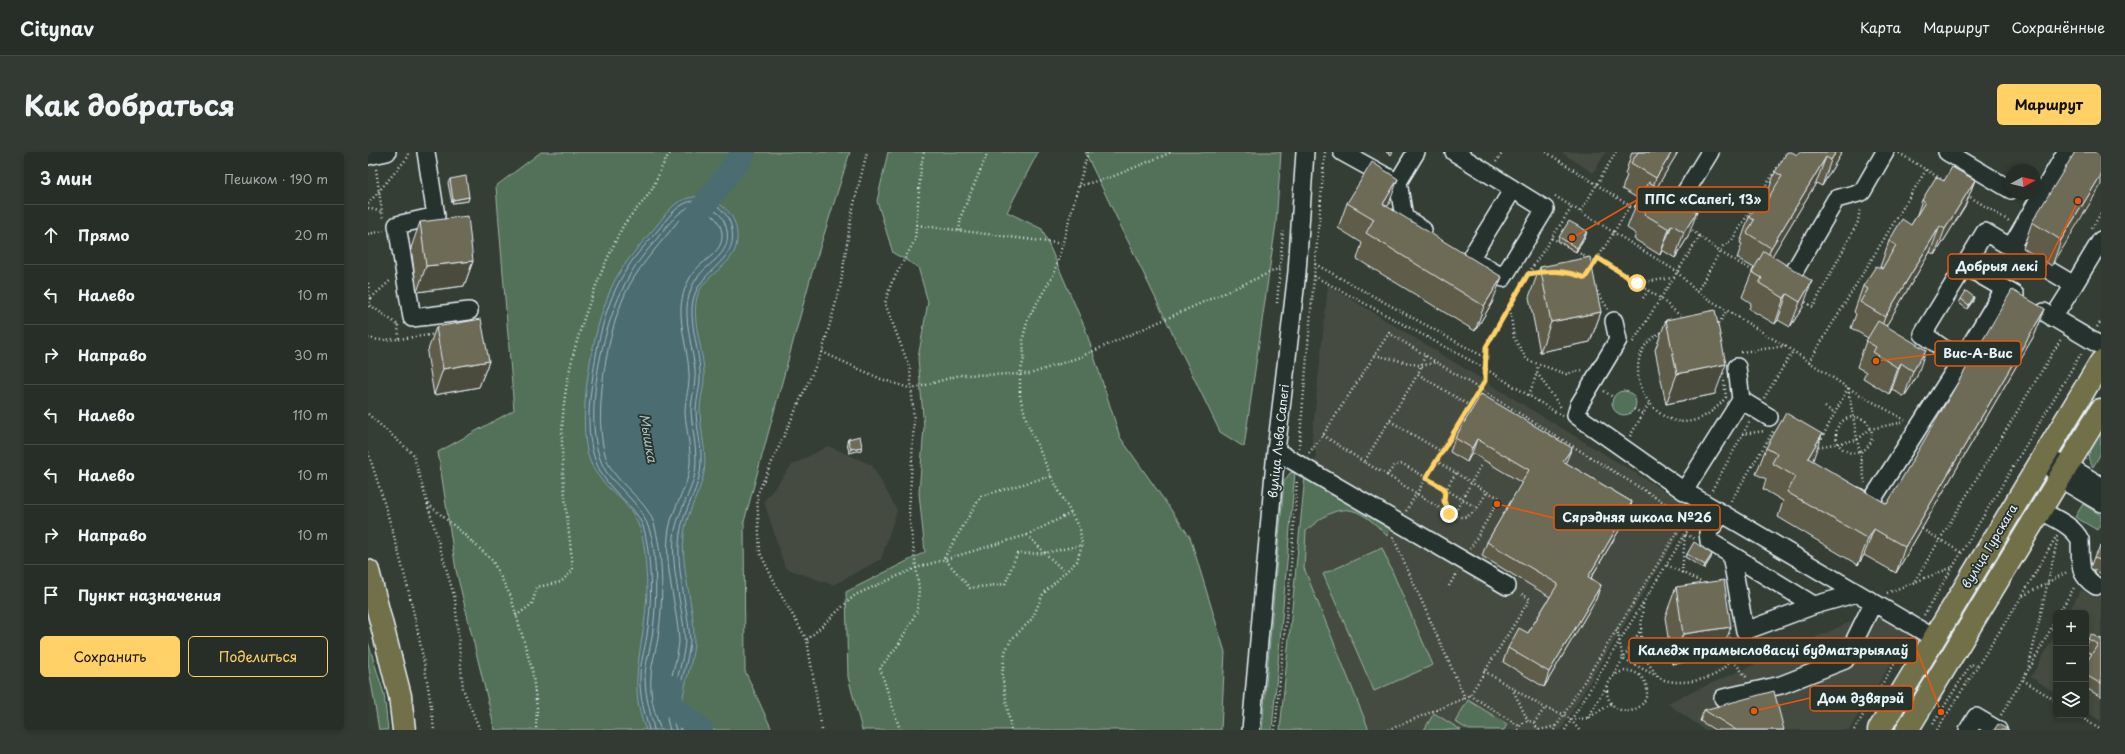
<!DOCTYPE html>
<html lang="ru">
<head>
<meta charset="utf-8">
<style>
  :root { --surface:#272e28; --page:#333a34; --text:#f1f3f6; --muted:#a4a8a8; --line:#434a45; --accent:#ffd166 }
  body { margin:0; font-family:"Playpen Sans",sans-serif; background:var(--page); color:var(--text) }
  .controls { position:absolute; right:12px; bottom:12px; display:grid; overflow:hidden; border-radius:6px; box-shadow:0 2px 6px #0003 }
  .controls button { width:36px; height:36px; display:grid; place-items:center; padding:0; border:0; border-bottom:1px solid var(--line); background:var(--surface); color:var(--text); font:20px sans-serif }
  .compass { position:absolute; left:1637px; top:12px; width:36px; height:36px; border-radius:50%; background:var(--surface); box-shadow:0 2px 6px #0003; rotate:82deg }
  .stop { position:absolute; width:12px; height:12px; margin:-9px; border:3px solid #ffd166; border-radius:50%; background:#fff }
  .stop.end { background:#ffd166; border-color:#fff; box-shadow:0 1px 4px #0008 }
  .list { margin:0; padding:0; list-style:none }
  h2 { display:flex; justify-content:space-between; align-items:center; height:52px; margin:0; padding:0 16px; font-size:17px }
  h2 small { font-size:13px; font-weight:400; color:var(--muted) }
  .list li { display:grid; grid-template-columns:26px 1fr auto; gap:12px; align-items:center; box-sizing:border-box; height:60px; padding:0 16px; border-top:1px solid var(--line) }
  .list b { display:block; font-size:15px; white-space:nowrap }
  .list em { font-size:13px; font-style:normal; color:var(--muted) }
  .actions { display:flex; gap:8px; padding:12px 16px }
  .actions a { flex:1; padding:9px 0; border:1px solid var(--accent); border-radius:6px; text-align:center; font-size:14px; color:var(--accent) }
  .actions .main { background:var(--accent); color:#111 }
  .icon { flex:none; width:22px; height:22px; fill:none; stroke:currentColor; stroke-width:2; stroke-linecap:round; stroke-linejoin:round }
  .map { position:relative; flex:none; width:1733px; height:578px; overflow:hidden; border-radius:6px }
  header { display:flex; align-items:center; gap:24px; box-sizing:border-box; height:56px; padding:0 20px; background:var(--surface); border-bottom:1px solid var(--line) }
  header strong { font-size:19px }
  nav { display:flex; gap:22px; margin-inline-start:auto; font-size:14px }
  .intro { display:flex; align-items:center; justify-content:space-between; box-sizing:border-box; height:96px; padding:0 24px }
  h1 { margin:0; font-size:28px }
  .button { padding:10px 18px; border-radius:6px; background:var(--accent); color:#111; font-size:14px; font-weight:700 }
  main { display:flex; gap:24px; padding:0 24px }
  aside { flex:1; background:var(--surface); border-radius:6px; box-shadow:0 2px 6px #0003 }
  .map>svg:first-child { display:block }
</style>
</head>
<body>
<header>
<strong>Citynav</strong>
<nav><a>Карта</a><a>Маршрут</a><a>Сохранённые</a></nav>
</header>
<div class="intro"><h1>Как добраться</h1><a class="button">Маршрут</a></div>
<main>
<aside>
<h2>3 мин<small>Пешком · 190 m</small></h2>
<ul class="list">
<li><svg class="icon" aria-label="ahead" viewBox="0 0 24 24"><path d="M12 20V5M6 11l6-6 6 6"/></svg><div><b>Прямо</b></div><em>20 m</em></li>
<li><svg class="icon" aria-label="left" viewBox="0 0 24 24"><path d="M17 20v-9H6M10 6l-5 5 5 5"/></svg><div><b>Налево</b></div><em>10 m</em></li>
<li><svg class="icon" aria-label="right" viewBox="0 0 24 24"><path d="M7 20v-9h11M14 6l5 5-5 5"/></svg><div><b>Направо</b></div><em>30 m</em></li>
<li><svg class="icon" aria-label="left" viewBox="0 0 24 24"><path d="M17 20v-9H6M10 6l-5 5 5 5"/></svg><div><b>Налево</b></div><em>110 m</em></li>
<li><svg class="icon" aria-label="left" viewBox="0 0 24 24"><path d="M17 20v-9H6M10 6l-5 5 5 5"/></svg><div><b>Налево</b></div><em>10 m</em></li>
<li><svg class="icon" aria-label="right" viewBox="0 0 24 24"><path d="M7 20v-9h11M14 6l5 5-5 5"/></svg><div><b>Направо</b></div><em>10 m</em></li>
<li><svg class="icon" aria-label="arrive" viewBox="0 0 24 24"><path d="M6 21V4h12l-3 4 3 4H6"/></svg><div><b>Пункт назначения</b></div></li>
</ul>
<div class="actions"><a class="main">Сохранить</a><a>Поделиться</a></div>
</aside>
<div class="map">
<svg width="1733" height="578" viewBox="0 0 1733 578">
  <rect width="100%" height="100%" fill="#343e35"/>
  <filter id="ink" filterUnits="userSpaceOnUse"><feTurbulence type="fractalNoise" baseFrequency=".025" numOctaves="2"/><feDisplacementMap in="SourceGraphic" scale="8" xChannelSelector="R" yChannelSelector="G"/><feConvolveMatrix kernelMatrix="1 2 1 2 8 2 1 2 1" color-interpolation-filters="sRGB"/></filter>
  <g filter="url(#ink)">
    <path fill="#454c3f" d="M1193,0h45l-13,21z
      M960,133l366,224 -133,221h-194l-67,-157 16,-121 -5,-4z
      M460,294l44,19 25,45 -16,49 -48,26 -48,-17 -21,-67 28,-36z
      M1733,437v132l-15,-9v-99h-18l13,-23 14,8z
      M1512,457l32,21 -63,100h-144l-38,-27z
      M1688,481v60l-25,-16z"/>
    <path fill="#527159" stroke="#9db1a8" d="M173,0h309l-39,124 -67,246 1,149 27,59h-277l-39,-160 -18,-118 76,-42 -18,-224z
      M520,0h150l-31,60 35,17 43,99 35,109 70,100 35,115 -4,78h-359l-14,-53 -2,-85 79,-40 -6,-59 5,-66 -6,-69 10,-56 -10,-35 -25,-14 -16,-52z
      M717,0h196l-5,72 -32,223 -24,-15z
      M1244 251a12 12 0 1 1 24 0a12 12 0 1 1-24 0Z
      M1733,283v18l-8,14c-9,-11 -5,-25 8,-32z
      M927,320l-23,258h-10l22,-249 6,-8z
      M937,324l85,53 -3,7c-30,-32 -47,-36 -81,-5l-2,37 65,162h-89z
      M1715,352l18,11v8l-4,7 -22,-13z
      M1014,396l51,117 -59,26 -51,-117z
      M0,490l16,52 4,36h-9l-11,-67z
      M1100,548l39,24 -3,6h-35l-14,-8z
      M1066,561l27,17h-37z"/>
    <path fill="#4b6c71" stroke="#8aa1a7" d="M334,44c21,7 36,19 35,43 0,26 -31,33 -39,55 -8,24 5,54 6,78 1,13 -4,26 -4,39 0,17 5,34 5,51 0,26 -18,46 -21,72 -4,36 11,71 10,107 -1,31 -20,59 -8,89h-40c-19,-44 -3,-80 0,-125 2,-16 0,-34 -1,-51 -1,-13 -5,-29 -12,-40 -15,-23 -39,-31 -46,-63 -9,-46 7,-129 28,-171 10,-18 24,-34 38,-50 17,-20 20,-32 49,-34z"/>
    <g fill="none" stroke-linecap="round" stroke-linejoin="round">
      <path stroke="#a9bcc2" stroke-width="1" d="M281,578c-4,-17 -10,-34 -9,-53 0,-14 5,-28 7,-42 5,-33 5,-69 -2,-102 -5,-23 -24,-33 -37,-50 -21,-26 -21,-62 -17,-93 5,-42 13,-87 37,-123 8,-13 20,-25 30,-37 14,-18 27,-36 52,-27 12,4 20,14 22,27 6,35 -38,39 -40,78 -1,21 7,42 8,64 1,12 -3,24 -4,37 0,18 6,36 5,53 0,26 -18,47 -21,72 -5,35 8,72 10,107 -2,29 -20,60 -9,89
        M286,578c-3,-17 -9,-33 -9,-52 0,-14 5,-28 7,-41 4,-28 5,-57 2,-85 -2,-22 -10,-40 -26,-56 -9,-10 -18,-17 -24,-28 -26,-49 2,-165 35,-207 7,-10 16,-19 23,-29 14,-17 33,-40 56,-19 5,4 8,12 9,18 4,24 -19,31 -30,47 -6,8 -9,19 -10,29 -1,21 6,43 8,63 1,15 -4,28 -4,42 1,16 5,32 5,48 1,25 -16,46 -21,70 -6,35 8,76 10,111 -2,29 -20,60 -9,89
        M292,578c0,-5 -3,-9 -4,-14 -4,-12 -6,-27 -5,-39 0,-13 5,-26 7,-39 5,-35 6,-76 -3,-111 -7,-27 -34,-39 -46,-62 -20,-40 -1,-141 20,-179 13,-24 33,-44 49,-65 16,-14 40,-13 44,12 2,20 -19,26 -29,40 -7,10 -11,22 -12,34 -1,22 7,44 8,66 1,13 -4,26 -4,39 1,17 6,34 5,51 -1,24 -17,43 -21,66 -6,37 8,75 10,112 -2,29 -20,59 -9,89"/>
      <path stroke="#4b6c71" stroke-width="24" d="M322,73l54,-73
        M304,535c-8,25 16,27 29,43"/>
      <g stroke="#e8f1f8" stroke-width="20">
        <path id="minor" d="M58,0l10,64 -39,9 15,93 57,-7
          M974,0l47,26
          M1048,0l-18,30 6,35 19,13
          M1086,0l91,57 -42,69 -21,-13
          M1579,0l64,38
          M0,4l19,-4
          M1309,54l33,-54
          M1643,95l55,-95
          M1102,107l43,-70
          M1597,114l50,29
          M1423,125l45,-78 26,-7 23,-40
          M1706,133l27,-45
          M1676,160l57,34
          M1246,169l4,19 -39,65 -3,10 108,76
          M1593,209l-38,-27 62,-102 89,53 -21,33
          M1369,215l4,33 -57,91 250,147
          M1373,248l28,17
          M908,299l231,135
          M1675,305l16,21 42,25
          M1688,309l11,4 34,21
          M1488,344l14,7 91,-142 43,-72
          M1672,358c13,8 33,15 40,30 1,20 -3,35 16,46
          M1354,362l-14,18 1,9 103,63 3,1 42,-12
          M1363,403l14,76 70,-26
          M1355,546l58,-13 64,-25 28,-57
          M883,578l25,-279 21,-179 8,-120
          M1600,578l8,-13 22,13"/>
      </g>
      <g stroke="#e8f1f8" stroke-width="25">
        <path id="major" d="M0,419l32,125 4,34
          M1511,578l222,-368
          M1539,578l194,-320"/>
      </g>
      <path stroke="#e8f1f8" stroke-width="2.5" stroke-dasharray="1 3" stroke-linecap="butt" d="M1178,0l84,54 8,1
        M1531,1l47,29
        M1128,10l7,-10
        M8,17l7,50
        M711,34l35,-10 58,-24
        M1599,43l42,26
        M1187,44l121,75 21,21 96,59 55,37 57,32
        M0,52l40,-47v-5
        M0,56l14,4
        M1213,59l35,-59
        M549,73l147,19
        M1321,76l31,24 35,20
        M1724,76l9,-15
        M591,79l2,-15 27,-64
        M0,82l16,-3
        M1184,86l43,24
        M1230,106l62,40 24,21
        M947,112l169,93
        M1223,117l39,-63
        M1161,121l13,-2
        M946,124l172,93 76,47
        M0,131l1,8
        M1269,131l35,-5
        M1227,136l13,21
        M0,139l3,7 -3,10
        M1329,140l26,-46 9,-6 55,-88
        M3,146l20,-18
        M1275,146l5,-7
        M1434,148l11,7 45,-85 2,-14
        M909,151l6,-72
        M2,153l28,20
        M1142,157l4,29 13,22 39,14 16,-4
        M1324,174l14,5 13,9 7,57c-67,83 -141,-69 -34,-71z
        M1349,175l10,-17
        M1729,175l4,-6
        M0,186l11,2 20,-1 -1,-14
        M31,187l38,-5
        M1265,190l67,-106
        M454,200l59,27 31,10 48,-14 70,-1 50,-17 200,-89
        M1373,200l45,-6
        M1007,203l47,11 14,-4
        M1441,210l117,-192
        M1169,221l25,36
        M1050,222l52,32
        M1480,236l-31,59 40,-7 13,-11 34,-7
        M1480,236l17,95
        M1236,239l9,6
        M1161,243l8,-22 1,-8
        M1396,246l29,-47
        M1457,255l10,6
        M1266,257l9,5
        M0,262l45,40 42,145 8,90 17,41
        M1468 283a18 18 0 1 1 36 0a18 18 0 1 1-36 0Z
        M1022,269l52,31
        M1374,282l23,-3
        M955,283l41,27
        M1262,284l19,-32
        M931,296l26,-296
        M0,300c30,91 55,183 66,278
        M941,301l14,-18 66,-102 305,188
        M1068,309l51,31 13,6 -30,51
        M1088,321c-11,17 -14,22 -7,41 22,10 28,-6 38,-22
        M1019,323l-23,-13 54,-88 7,-19
        M683,324l-70,20 -37,62 26,30 35,-4 12,-30 28,-1 20,19
        M1344,338l38,-69
        M1363,349l43,-71
        M60,352l30,25 34,31 19,37 21,72 5,39 -1,22
        M1038,359l79,-130 1,-34 42,-73 44,-67
        M1081,362l-62,-39 8,-10 8,-1 74,44
        M1085,364l28,-51
        M1554,377l40,24
        M659,383l18,18 37,-8
        M1025,385l72,161 5,-3 60,-96 -10,-6
        M1299,413l38,19
        M1314,421l3,-39 10,5
        M1545,432l148,-245
        M1081,434l8,-14
        M1519,441l66,-26
        M1655,444l44,-24
        M1275,452c-1,15 -4,34 0,49 2,6 12,21 17,25 13,8 48,3 59,-6 10,-8 15,-17 21,-29
        M1691,461l16,-27
        M1556,463l158,-263
        M148,464l16,-12 5,-17 24,-5 12,-12c-5,-52 -14,-103 -10,-155 4,-60 32,-134 59,-187 7,-13 20,-23 28,-36 9,-13 10,-27 21,-40
        M1249,477l6,30 36,18
        M1361,481l3,26 15,19
        M439,488l48,-45 61,-27 111,-33 44,-22
        M1662,516l26,-49
        M1239 539a20 20 0 1 1 40 0a20 20 0 1 1-40 0Z
        M1116,519l61,37 18,6 8,6
        M1246,522l27,-45
        M1655,528l33,21
        M1144,536l16,33
        M1102,543l49,31
        M1633,563l27,-45 30,-133
        M1710,563l23,15
        M1220,566l19,-33
        M1166,571l11,-15
        M1565,572l38,-60 5,2
        M454,578l-15,-90 -26,-45 -21,-42 -3,-58 65,-143 18,-64 12,-76 15,-60
        M532,578l-20,-62 19,-24 18,-33 2,-22 -10,-74 5,-94 -4,-52 -25,-66 6,-19 24,-44 6,-74 3,-14
        M643,578l-9,-55 3,-23 6,-12 21,-21 11,-25 34,-33 5,-16 -2,-15 -29,-54 -24,-54 -7,-26v-22l4,-16 -1,-20 5,-20 26,-44 34,-122
        M907,578l15,-151 7,-100
        M1020,578l77,-32
        M1150,578c3,-8 9,-11 16,-7l4,7
        M1171,578l17,-4
        M1186,578l133,-213
        M1197,578l132,-215
        M1211,578l-8,-10 17,-2 23,-14
        M1486,578l55,-90
        M1569,578l85,-134 35,-61"/>
      <use href="#minor" stroke="#26332d" stroke-width="17"/>
      <use href="#major" stroke="#726f4a" stroke-width="22"/>
    </g>
    <path fill="#5e5c4a" stroke="#e8f1f8" d="M1018,0h7l-2,3z
      M1264,0h46l-21,35 31,50 -13,21 -13,-8 -2,5 -26,-16 2,-5 -9,-6 10,-26 2,-3 -17,-10 5,-14 -2,-1z
      M1431,0h43l-20,34 -6,-3 -44,73 31,51 -13,20 -12,-7 -3,4 -26,-15 2,-6 -9,-6 10,-25 2,-4 -17,-10 5,-14 -2,-1 9,-26 19,-18 -2,-1 9,-26 22,-17z
      M1733,0l-49,114 -29,-18 9,-26z
      M82,27l19,18 -1,4 -16,2 -4,-20z
      M1607,28l-10,26 -30,49 -5,-3 -44,74 31,50 -13,21 -12,-8 -3,5 -26,-16 3,-6 -9,-5 9,-26 2,-3 -17,-10 5,-14 -2,-2 9,-26 19,-18 -2,-1 9,-26 22,-16 5,-8 6,-17 22,-19z
      M979,51l42,1 -2,3 105,96 -17,28 -118,-72 5,-16 -24,-15z
      M52,70l53,39 -9,25 -47,6 -6,-44z
      M1218,83l-10,17 -18,-11 1,-4z
      M1172,115l61,45 -11,30 -50,10 -11,-55z
      M1593,147l12,2 -6,8 -8,-6z
      M1677,157l-10,25 -139,239 -32,-18 -6,10 -80,-48 5,-16 -20,-12 3,-10 -10,-5 10,-26 46,13 75,43z
      M1298,168l49,74 -49,10 -11,-54z
      M68,175l53,34 -10,26 -45,8 -7,-42z
      M1113,242l85,69 66,39 -5,15 -36,61 10,7 -5,14 -52,88 -41,-25 5,-14 20,-15 22,-36 -68,-41 5,-14 35,-59 -50,-30 -5,9 -17,-10 5,-14z
      M480,287l14,8 -1,3 -12,3 -2,-11z
      M1733,394v28l-11,-6 4,-11z
      M1319,402l24,4 -7,11 -19,-12z
      M1308,435l44,70 -48,7 -7,-47z
      M1733,486v59l-15,-9v-25l6,-9 -6,-3v-6l2,-6h12z
      M1336,558l80,20h-69l-15,-9z"/>
    <path fill="#4c4b3c" stroke="#e8f1f8" d="M1304,0h6l-31,52 9,-26z
      M1468,0h6l-20,34 9,-26z
      M1458,5l-10,26 -54,90 9,-25z
      M1733,23v10l-49,81 9,-26z
      M1030,27l-9,25 -16,26 10,-26z
      M1607,28l-10,26 -30,49 10,-26z
      M101,45l-1,4 -16,2 1,-3z
      M1329,60l-9,25 -13,21 9,-26z
      M1304,73l-12,30 9,-26z
      M1572,74l-10,26 -54,91 9,-26z
      M1219,79l-1,4 -10,17 1,-4z
      M105,109l-9,25 -47,6 9,-26z
      M1134,125l-10,26 -17,28 9,-25z
      M1444,129l-9,26 -13,20 10,-25z
      M1419,142l-9,26 -3,4 9,-26z
      M1606,145l-1,4 -6,8 2,-4z
      M1677,157l-10,25 -139,239 9,-26z
      M1233,160l-11,30 -50,10 11,-30z
      M1558,198l-9,26 -13,21 9,-26z
      M121,209l-10,26 -45,8 9,-26z
      M1533,211l-9,26 -3,5 9,-26z
      M1358,212l-11,30 -49,10 11,-30z
      M1454,282l-9,26 -14,24 9,-26z
      M1109,287l-5,14 -5,9 5,-14z
      M494,295l-1,3 -12,3 2,-4z
      M1204,296l-6,14 -8,14 5,-15z
      M1264,350l-5,15 -44,74 5,-14z
      M1506,377l-10,26 -6,10 10,-26z
      M1344,402l-1,4 -7,11 1,-4z
      M1233,433l-5,14 -52,88 5,-15z
      M1363,475l-11,30 -48,7 11,-30z"/>
    <path fill="#6d6b56" stroke="#e8f1f8" d="M1270,0h34l-16,26 -25,-15z
      M1419,0h5l5,3 2,-3h37l-5,8 -5,-3 -55,91 -24,-15 7,-13 -5,-3 13,-21 5,4 15,-24 -7,-4z
      M1707,0h26v23l-40,65 -29,-18z
      M1004,10l26,17 -15,25 119,73 -18,29 -118,-73 8,-14 -27,-16z
      M1584,15l23,13 -30,49 -5,-3 -55,91 -25,-15 8,-13 -5,-3 13,-20 6,3 14,-24 -7,-4 13,-22 9,6 14,-23 -3,-2 14,-23 8,4z
      M98,24l3,21 -16,3 -3,-21z
      M1281,30l48,30 -13,20 -12,-7 -3,4 -25,-15 3,-6 -10,-6z
      M100,64l5,45 -47,5 -6,-44z
      M1201,69l18,10 -10,17 -18,-11z
      M1396,99l48,30 -12,21 -13,-8 -3,4 -25,-15 3,-5 -10,-6z
      M1222,105l11,55 -50,10 -11,-55z
      M1644,138l33,19 -140,238 -31,-18 -6,10 -81,-47 9,-15 -24,-14 5,-9 -11,-6 20,-35 36,21 -14,24 79,46z
      M1598,139l8,6 -5,8 -8,-6z
      M1347,158l11,54 -49,10 -11,-54z
      M113,167l8,42 -46,8 -7,-42z
      M1510,169l48,29 -13,21 -12,-8 -3,5 -25,-16 3,-5 -10,-6z
      M1113,242l91,54 -9,13 69,41 -44,75 13,8 -52,87 -41,-24 11,-20 9,5 30,-49 -71,-42 42,-72 -52,-31 -5,9 -17,-10z
      M492,284l2,11 -11,2 -3,-10z
      M1326,390l18,12 -7,11 -18,-11z
      M1733,394v15l-7,-4z
      M1356,428l7,47 -48,7 -7,-47z
      M1723,482l9,5 1,-1v46l-15,-9v-12l12,-19 -10,-5z
      M1406,539l10,39h-48l-32,-20z
      M1630,572l11,6h-15z"/>
  </g>
  <g fill="none" stroke-linecap="round" stroke-linejoin="round" filter="url(#ink)">
    <path stroke="#ffd166" stroke-width="5" d="M1081,362l-5,-13 1,-12 -19,-11 59,-97 1,-34 42,-73c21,-4 37,-4 57,4l13,-20 39,25"/>
  </g>
  <g text-anchor="middle" dominant-baseline="central" stroke-width="3.5" stroke-linejoin="round" paint-order="stroke">
    <g font-size="12" fill="#e8f1f8" stroke="#26332d">
      <text transform="translate(910 289) rotate(-84)">вуліца Льва Сапегі</text>
      <text transform="translate(1621 394) rotate(-59)">вуліца Гурскага</text>
    </g>
    <g font-size="13" font-style="italic" fill="#a9bcc2" stroke="#26332d">
      <text transform="translate(281 286) rotate(80)">Мышка</text>
    </g>
  </g>
  <path fill="none" stroke="#e8590c" stroke-width="1.5" d="M1204 86L1269 48M1710 49L1678 114M1508 209L1567 202M1129 352L1186 366M1573 560L1549 498M1386 559L1442 546"/>
  <g fill="#e8590c" stroke="#26332d" stroke-width="1.5">
    <circle cx="1204" cy="86" r="4"/>
    <circle cx="1710" cy="49" r="4"/>
    <circle cx="1508" cy="209" r="4"/>
    <circle cx="1129" cy="352" r="4"/>
    <circle cx="1573" cy="560" r="4"/>
    <circle cx="1386" cy="559" r="4"/>
  </g>
  <g fill="#26332d" stroke="#e8590c" stroke-width="1.5">
    <rect x="1269" y="35" width="132" height="25" rx="4"/>
    <rect x="1580" y="102" width="98" height="25" rx="4"/>
    <rect x="1567" y="189" width="86" height="25" rx="4"/>
    <rect x="1186" y="353" width="166" height="25" rx="4"/>
    <rect x="1261" y="486" width="288" height="25" rx="4"/>
    <rect x="1442" y="534" width="103" height="25" rx="4"/>
  </g>
  <g font-size="13" text-anchor="middle" font-weight="bold" fill="#e8f1f8">
    <text x="1335" y="52">ППС «Сапегі, 13»</text>
    <text x="1629" y="119">Добрыя лекі</text>
    <text x="1610" y="206">Вис-А-Вис</text>
    <text x="1269" y="370">Сярэдняя школа №26</text>
    <text x="1405" y="503">Каледж прамысловасці будматэрыялаў</text>
    <text x="1493" y="551">Дом дзвярэй</text>
  </g>
</svg>
<div class="controls">
<button>+</button>
<button>−</button>
<button><svg class="icon" aria-label="layers" viewBox="0 0 24 24"><path d="M12 4l9 5-9 5-9-5zM3 14l9 5 9-5"/></svg></button>
</div>
<svg class="compass" viewBox="-18 -18 36 36"><path d="M0-13l5 13h-10z" fill="#e53935"/><path d="M0 13l5-13h-10z" fill="#a4a8a8"/></svg>
<div class="stop" style="left:1269px;top:131px"></div>
<div class="stop end" style="left:1081px;top:362px"></div>
</div>
</main>
</body>
</html>
